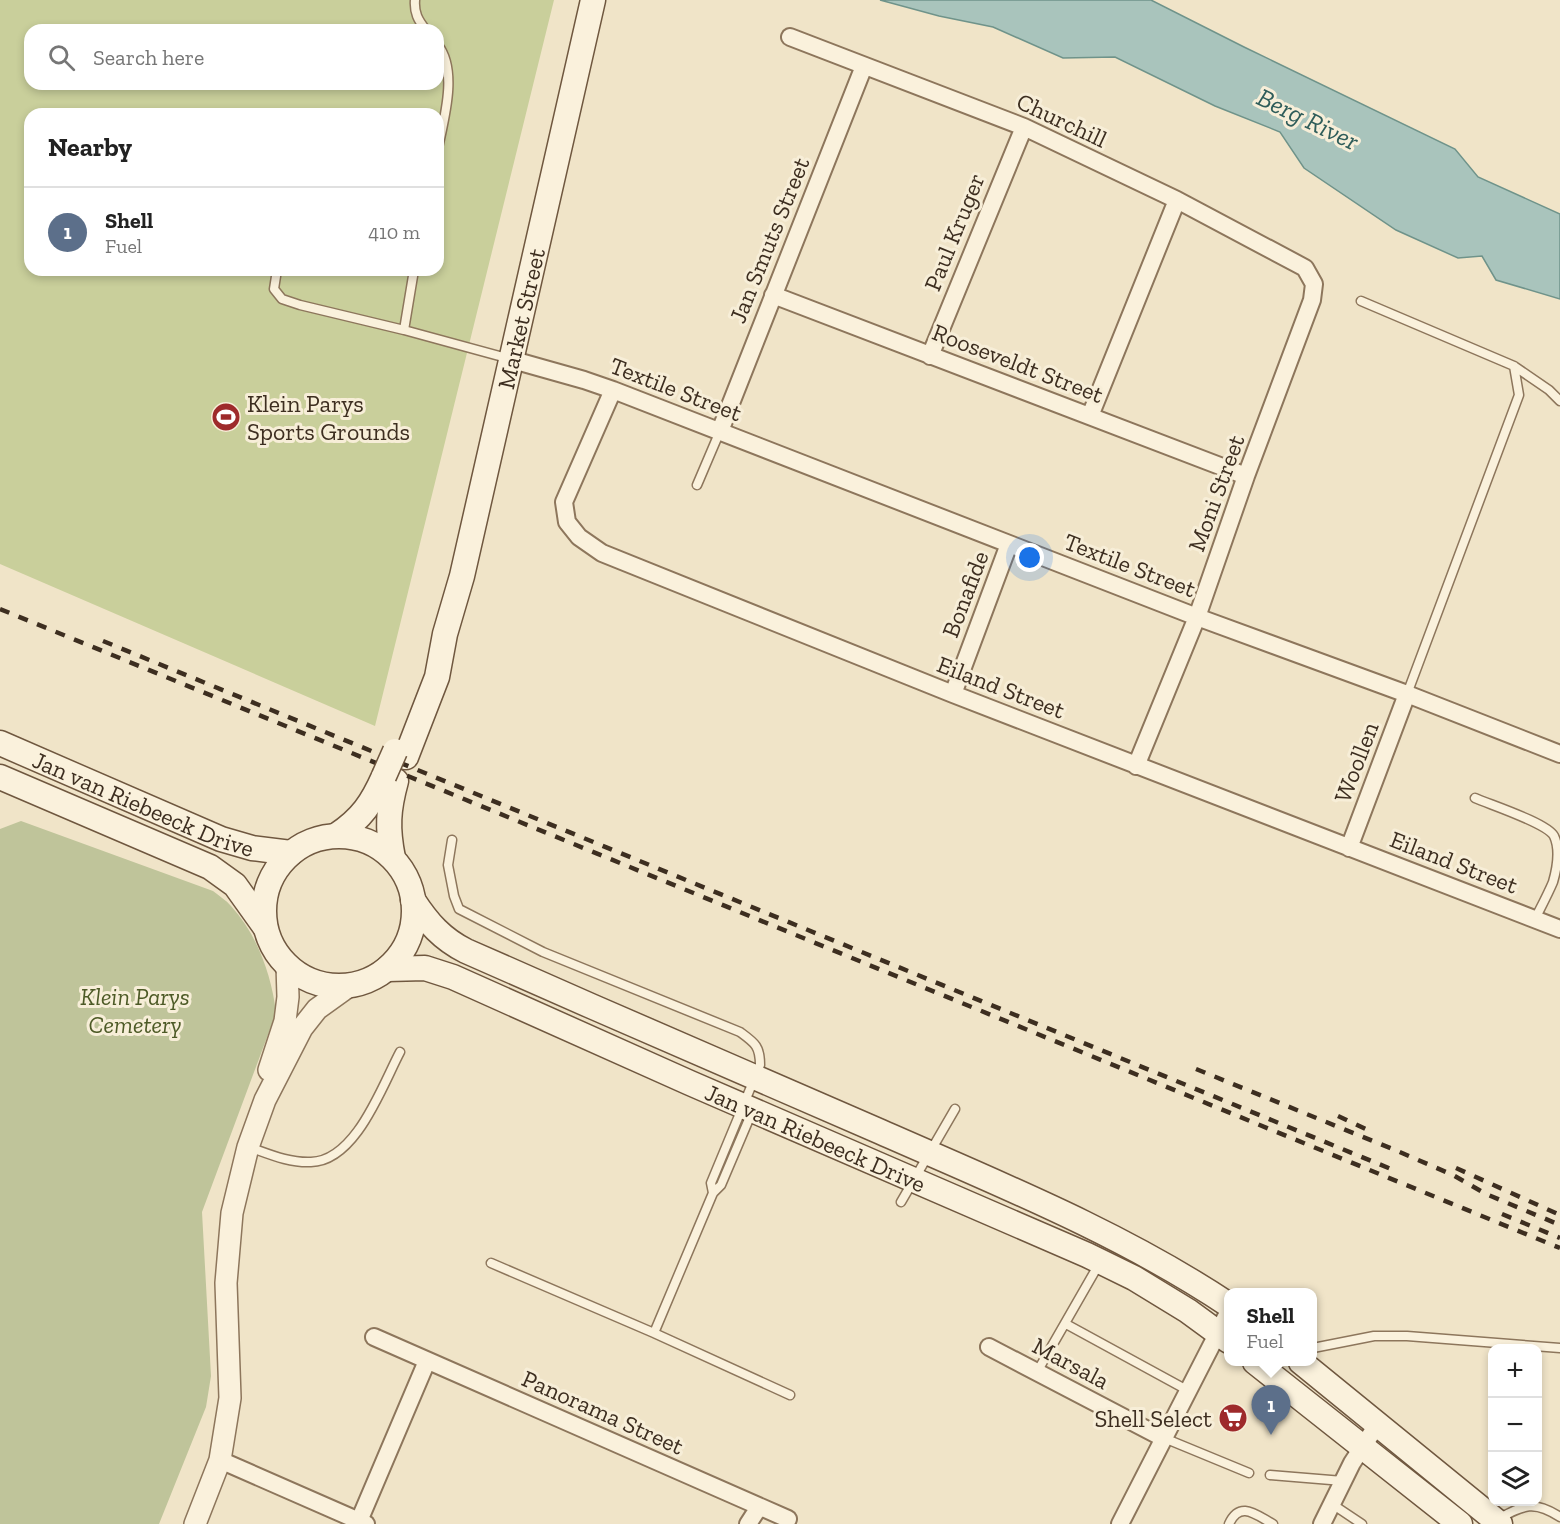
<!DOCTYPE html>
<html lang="en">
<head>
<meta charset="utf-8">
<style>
  :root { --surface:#fff; --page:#f6f6f6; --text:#222; --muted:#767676; --line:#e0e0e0; --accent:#9e2a2b }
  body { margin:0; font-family:"Zilla Slab",serif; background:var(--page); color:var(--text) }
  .controls { position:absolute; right:18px; bottom:18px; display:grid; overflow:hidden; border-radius:12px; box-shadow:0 3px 9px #0003 }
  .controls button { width:54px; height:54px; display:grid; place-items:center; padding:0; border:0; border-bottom:2px solid var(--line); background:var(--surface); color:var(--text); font:30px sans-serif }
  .you { position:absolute; left:1030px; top:558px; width:21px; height:21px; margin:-15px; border:4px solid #fff; border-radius:50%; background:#1a73e8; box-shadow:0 0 0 9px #1a73e833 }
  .badge { display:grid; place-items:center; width:39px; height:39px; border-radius:50%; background:var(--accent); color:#fff; font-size:20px; font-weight:700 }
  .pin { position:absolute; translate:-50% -50px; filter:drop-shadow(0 2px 3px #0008) }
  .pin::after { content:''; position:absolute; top:32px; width:21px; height:18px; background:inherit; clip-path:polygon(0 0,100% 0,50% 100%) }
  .popup { position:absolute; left:1224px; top:1288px; width:93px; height:78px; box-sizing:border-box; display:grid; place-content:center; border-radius:12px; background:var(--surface); filter:drop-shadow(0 2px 4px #0005); font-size:20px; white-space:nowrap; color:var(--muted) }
  .popup b { font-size:22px; color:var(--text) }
  .popup::after { content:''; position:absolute; left:50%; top:100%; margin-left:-12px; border:12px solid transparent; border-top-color:var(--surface) }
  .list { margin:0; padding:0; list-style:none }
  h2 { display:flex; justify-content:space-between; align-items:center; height:78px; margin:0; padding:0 24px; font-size:26px }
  h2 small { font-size:20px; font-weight:400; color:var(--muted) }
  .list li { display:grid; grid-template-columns:39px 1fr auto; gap:18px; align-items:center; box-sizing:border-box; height:90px; padding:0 24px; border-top:2px solid var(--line) }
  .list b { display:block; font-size:22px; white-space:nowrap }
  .list p { margin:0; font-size:20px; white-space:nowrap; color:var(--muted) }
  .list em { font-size:20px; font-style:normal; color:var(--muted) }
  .icon { flex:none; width:33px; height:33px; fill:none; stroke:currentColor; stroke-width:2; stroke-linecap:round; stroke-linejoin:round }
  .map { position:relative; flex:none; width:1560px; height:1524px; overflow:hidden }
  .search { position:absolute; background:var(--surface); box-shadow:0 3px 9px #0003; left:24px; top:24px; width:420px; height:66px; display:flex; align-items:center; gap:15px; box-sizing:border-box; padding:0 21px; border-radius:18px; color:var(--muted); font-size:22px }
  .panel { position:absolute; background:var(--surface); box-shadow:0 3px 9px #0003; left:24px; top:108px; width:420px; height:168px; border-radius:18px }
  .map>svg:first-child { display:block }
</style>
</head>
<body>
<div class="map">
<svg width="1560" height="1524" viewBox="0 0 1560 1524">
  <rect width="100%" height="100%" fill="#f0e4c8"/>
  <path fill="#c9cf9b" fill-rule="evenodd" d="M0,0h554l-179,726 -375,-162zM30,30h408v54h-408zM30,114h408v156h-408z"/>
  <path fill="#bfc49a" d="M21,821l192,70c6,5 13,9 18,15 26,28 41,70 45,107l-74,199 9,164 -5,31 -47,117h-159v-695z"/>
  <path fill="#a9c4bc" stroke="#6f938a" stroke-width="1.5" d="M880,0h271l93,47 211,102 23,28 82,37v85l-64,-19 -14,-24 -24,2 -62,-28 -92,-62 -24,-36 -65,-26 -100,-49 -52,1 -70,-31 -54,-11z"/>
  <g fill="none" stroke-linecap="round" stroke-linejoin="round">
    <g stroke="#8d765c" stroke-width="11">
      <path id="service" d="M415,0c-1,13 3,20 11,30
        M438,45c20,26 6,74 0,103
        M277,270l-3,19 8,10 18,6 104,25
        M414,270l-10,60 106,29
        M1361,301l153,65 35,24 11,11
        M697,485l23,-54
        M1407,694l112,-299 -5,-29
        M1475,798c16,7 72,25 79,38 6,13 3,32 -1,46 -5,12 -12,25 -18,37
        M452,840l-4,25 6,31 5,13 84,43 197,80c15,11 20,14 20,33l-49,118 2,10
        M249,1147c20,7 40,16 62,15 45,-1 71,-76 89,-110
        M901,1202l54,-93
        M491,1263l163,70 136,62
        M1066,1324l121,66
        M654,1333l59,-140 8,-8 31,-73
        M1313,1348l61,-12h33l153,12
        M1037,1372l62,-108
        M1164,1438l85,35
        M1270,1475l73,6
        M1332,1504l30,20
        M1498,1519c26,-14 36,-19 62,-2
        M1229,1524c11,-24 27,-9 44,0"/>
    </g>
    <g stroke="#8d765c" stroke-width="20">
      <path id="minor" d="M790,37l234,90 153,73 128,68 9,16 -2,16 -66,176 -49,141 -61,149
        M773,295l473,181
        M930,356l94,-229
        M513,360l71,20 29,10 584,227 210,77 153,60
        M613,390l-49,112 3,20 12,15 23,16 351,141 607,235
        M1090,416l87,-216
        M720,431l144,-365
        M953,694l56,-150
        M1349,848l58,-154
        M374,1337l414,182
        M989,1347l174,91
        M220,1460l146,64
        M359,1521l68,-160
        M748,1524l11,-17
        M1120,1524l109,-213
        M1322,1524l30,-61 25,-38"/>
    </g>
    <g stroke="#8d765c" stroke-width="24">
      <path id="tertiary" d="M269,1070l16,-49 3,-24 -1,-32
        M195,1524l25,-64 10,-62 -4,-115 6,-70 16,-66 17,-47 37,-72 15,-19 32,-23"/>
    </g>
    <g stroke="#6f573f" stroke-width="27">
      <g id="secondary">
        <path id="s1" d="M0,743l221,96 31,9 39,5"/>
        <path id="s2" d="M406,757l31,-80 8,-43 17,-58 131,-576"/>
        <path d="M0,777l210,90 25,18 30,42"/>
        <path d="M337,835c25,-17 35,-32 47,-59"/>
        <circle cx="339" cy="911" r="75"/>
        <path d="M393,858c-6,-30 -5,-48 3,-77"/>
        <path d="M413,900c15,23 29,39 53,51 138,61 276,121 415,181 118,52 240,101 348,173"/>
        <path id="s3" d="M387,969l38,-1 28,9 237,106 397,172 47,23 54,33 41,30"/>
        <path d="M1255,1362l205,162"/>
        <path d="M1301,1362l199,162"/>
      </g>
    </g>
    <use href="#service" stroke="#faf1dc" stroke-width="8"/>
    <use href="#minor" stroke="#faf1dc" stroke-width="16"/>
    <use href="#tertiary" stroke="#faf1dc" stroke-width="21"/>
    <use href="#secondary" stroke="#faf1dc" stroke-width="24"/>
    <path stroke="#3d2e20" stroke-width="4.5" stroke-dasharray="10 10" stroke-linecap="butt" d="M0,609l1560,639
      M103,641l1288,528
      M1196,1069l199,81 58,25 33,19 74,31
      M1338,1116l30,14
      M1456,1168l104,47
      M1502,1214l58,24"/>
    <g stroke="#6f573f" stroke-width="27" stroke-linecap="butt">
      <path id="secondary-bridge" d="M384,776l11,-25"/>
    </g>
    <use href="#secondary-bridge" stroke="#faf1dc" stroke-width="24"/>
  </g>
  <defs>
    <g id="stadium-disc" transform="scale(1.5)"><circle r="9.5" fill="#9e2a2b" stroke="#f7eed8"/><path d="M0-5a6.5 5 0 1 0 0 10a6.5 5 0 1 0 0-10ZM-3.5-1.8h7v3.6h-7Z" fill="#fff"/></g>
    <g id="supermarket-disc" transform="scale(1.5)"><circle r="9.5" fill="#9e2a2b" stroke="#f7eed8"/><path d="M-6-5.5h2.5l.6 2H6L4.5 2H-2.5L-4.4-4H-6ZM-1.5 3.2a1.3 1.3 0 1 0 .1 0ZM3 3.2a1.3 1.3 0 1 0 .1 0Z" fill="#fff"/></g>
  </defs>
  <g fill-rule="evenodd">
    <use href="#stadium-disc" x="226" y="417"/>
    <use href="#supermarket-disc" x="1233" y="1418"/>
  </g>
  <g text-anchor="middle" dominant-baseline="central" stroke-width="6" stroke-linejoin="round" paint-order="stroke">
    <g font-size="24" fill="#3d2e20" stroke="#f7eed8">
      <text transform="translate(1062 120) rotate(25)">Churchill</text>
      <text transform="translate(954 232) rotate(-68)">Paul Kruger</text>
      <text transform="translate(769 240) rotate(-68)">Jan Smuts Street</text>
      <text stroke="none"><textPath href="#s2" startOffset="454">Market Street</textPath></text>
      <text transform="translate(1018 363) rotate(21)">Rooseveldt Street</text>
      <text transform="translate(676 389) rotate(21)">Textile Street</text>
      <text transform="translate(1216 493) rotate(-70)">Moni Street</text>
      <text transform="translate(1130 565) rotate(21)">Textile Street</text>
      <text transform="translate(965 594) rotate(-69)">Bonafide</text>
      <text transform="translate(1001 687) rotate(21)">Eiland Street</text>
      <text transform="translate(1356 762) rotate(-69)">Woollen</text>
      <text stroke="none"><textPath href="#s1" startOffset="156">Jan van Riebeeck Drive</textPath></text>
      <text transform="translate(1454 862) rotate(21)">Eiland Street</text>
      <text stroke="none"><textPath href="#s3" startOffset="464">Jan van Riebeeck Drive</textPath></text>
      <text transform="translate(1071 1363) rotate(28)">Marsala</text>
      <text transform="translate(603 1412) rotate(24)">Panorama Street</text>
    </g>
    <g font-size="24" fill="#3d2e20" stroke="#f7eed8" text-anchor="start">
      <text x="247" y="403">Klein Parys<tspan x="247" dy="28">Sports Grounds</tspan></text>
      <text x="1212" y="1418" text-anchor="end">Shell Select</text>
    </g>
    <g font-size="24" font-style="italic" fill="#4d5a26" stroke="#f7eed8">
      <text x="135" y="996">Klein Parys<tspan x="135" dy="28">Cemetery</tspan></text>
    </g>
    <g font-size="26" font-style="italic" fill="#2f5d5a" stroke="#f7eed8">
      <text transform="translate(1308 119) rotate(26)">Berg River</text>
    </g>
  </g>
</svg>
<div class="controls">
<button>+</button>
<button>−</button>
<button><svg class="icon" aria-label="layers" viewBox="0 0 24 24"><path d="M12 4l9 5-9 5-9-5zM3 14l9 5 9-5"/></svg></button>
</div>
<div class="you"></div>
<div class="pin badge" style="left:1271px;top:1435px;background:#5c6f8a">1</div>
<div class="popup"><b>Shell</b>Fuel</div>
<div class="search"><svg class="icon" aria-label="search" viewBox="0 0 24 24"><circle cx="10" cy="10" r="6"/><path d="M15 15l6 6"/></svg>Search here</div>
<section class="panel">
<h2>Nearby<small></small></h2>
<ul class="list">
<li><span class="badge" style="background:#5c6f8a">1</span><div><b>Shell</b><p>Fuel</p></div><em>410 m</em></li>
</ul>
</section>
</div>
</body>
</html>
